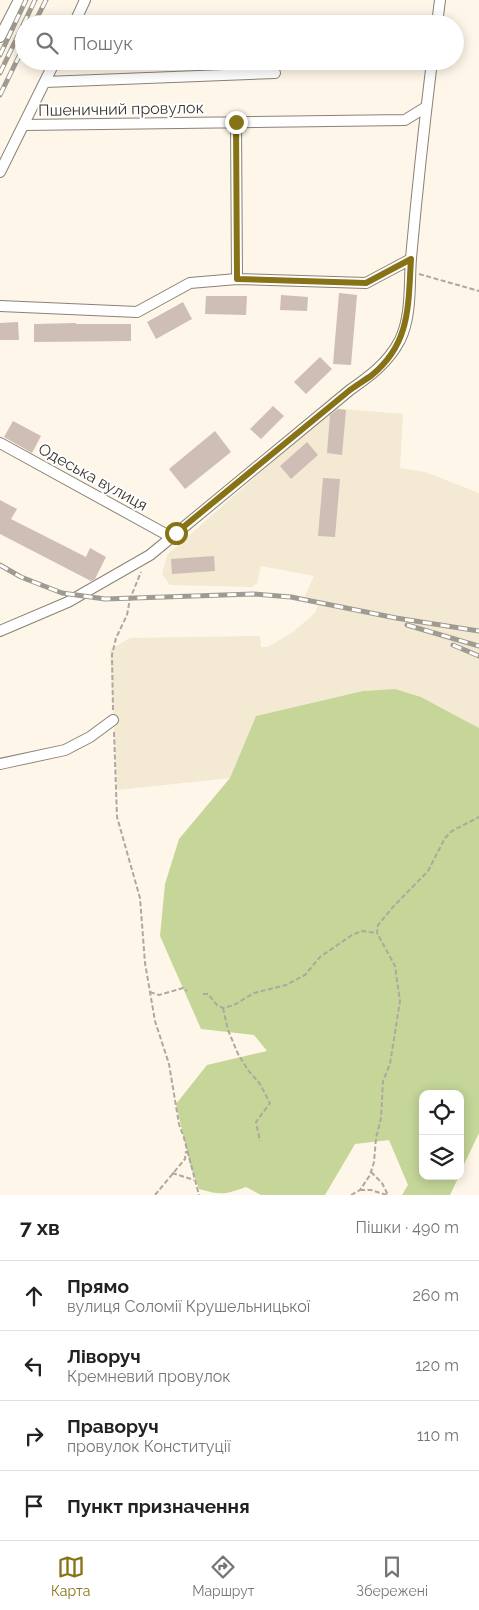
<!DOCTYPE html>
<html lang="uk">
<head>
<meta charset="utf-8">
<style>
  :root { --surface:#fff; --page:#f6f6f6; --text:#222; --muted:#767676; --line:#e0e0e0; --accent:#877315 }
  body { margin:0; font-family:Raleway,sans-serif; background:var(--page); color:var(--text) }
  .controls { position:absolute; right:15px; bottom:15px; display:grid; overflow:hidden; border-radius:10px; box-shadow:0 2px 12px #0003 }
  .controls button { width:45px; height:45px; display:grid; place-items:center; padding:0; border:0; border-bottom:1px solid var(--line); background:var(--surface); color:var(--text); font:25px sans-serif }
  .stop { position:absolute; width:15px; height:15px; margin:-11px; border:4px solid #877315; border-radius:50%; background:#fff }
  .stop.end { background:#877315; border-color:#fff; box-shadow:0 1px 5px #0008 }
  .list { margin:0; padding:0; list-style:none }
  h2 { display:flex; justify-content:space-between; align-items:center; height:65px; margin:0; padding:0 20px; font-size:21px }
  h2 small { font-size:16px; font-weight:400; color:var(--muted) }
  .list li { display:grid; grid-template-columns:32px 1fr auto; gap:15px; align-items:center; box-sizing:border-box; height:70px; padding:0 20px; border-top:1px solid var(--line) }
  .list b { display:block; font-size:19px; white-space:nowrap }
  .list p { margin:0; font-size:16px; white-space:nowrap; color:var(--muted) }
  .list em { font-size:16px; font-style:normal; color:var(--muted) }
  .icon { flex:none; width:28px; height:28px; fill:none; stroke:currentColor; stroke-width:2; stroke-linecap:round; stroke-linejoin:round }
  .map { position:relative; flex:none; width:479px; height:1195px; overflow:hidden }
  .search { position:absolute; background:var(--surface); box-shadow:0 2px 12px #0003; left:15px; right:15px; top:15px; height:55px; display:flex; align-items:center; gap:12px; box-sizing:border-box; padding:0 18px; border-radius:28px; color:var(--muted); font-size:19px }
  .sheet { height:345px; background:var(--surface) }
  nav { display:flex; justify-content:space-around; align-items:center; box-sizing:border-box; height:70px; border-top:1px solid var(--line); background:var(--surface); font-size:14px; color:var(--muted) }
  nav a { display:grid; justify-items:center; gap:2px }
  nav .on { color:var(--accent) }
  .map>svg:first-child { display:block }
</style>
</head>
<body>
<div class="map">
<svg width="479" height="1195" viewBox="0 0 479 1195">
  <rect width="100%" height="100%" fill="#fef6e8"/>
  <path fill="#f4e9d3" d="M333,408l70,6 -3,54 25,4 54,21v235l-58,-31 -26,-8 -32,2 -107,25 -26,62 -113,12 -7,-140 20,-12 130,-2 1,11h7l25,-15 22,-19 4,-11 -16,-2 11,-24 -53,-10 -4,17 -5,4 -82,-2 -8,-11 5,-19z"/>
  <path fill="#c5d698" d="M395,689l26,8 58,31v405l-19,40v-79h-37v82h36l-9,19h-48l6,-10 -19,-45 -34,4 -30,51h-64l-15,-8c-22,8 -25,8 -47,2l-9,-25 -14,-60 31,-39 60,-14 -13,-16 -53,-6 -41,-93 5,-52 14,-45 51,-61 26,-62 107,-25z"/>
  <path fill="#cebeb6" d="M339,293l18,2 -6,70 -18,-1z
    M281,295l27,2 -1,14 -27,-1z
    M206,296h41l-1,19 -41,-1z
    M183,302l9,17 -36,20 -9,-17z
    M18,322l1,18h-19v-17z
    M76,323v1h55v17l-97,1v-18z
    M320,357l12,12 -26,25 -12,-12z
    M273,406l11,10 -23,23 -11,-10z
    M338,409l8,1 -4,45 -15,-2 3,-38z
    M13,421l28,15 -9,17 -28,-16z
    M215,431l16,21 -46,37 -16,-20z
    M307,442l11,13 -27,24 -11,-13z
    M323,478l17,1 -5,58 -17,-1z
    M0,500l17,9 -6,10 75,38 4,-9 16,9 -11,22 -4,2 -91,-47z
    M214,556l1,15 -43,3 -1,-15z"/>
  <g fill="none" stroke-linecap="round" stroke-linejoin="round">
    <g stroke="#8a8275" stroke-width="12">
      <path id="minor" d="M74,24l11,-24
        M437,24l3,-24
        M0,37l19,-37
        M45,82l230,-9
        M236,122l1,157
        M24,125l381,-5 21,-13
        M0,172l55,-111
        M0,306l137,6 53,-29 47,-4 129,4 45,-24
        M0,443l171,94
        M0,631l68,-29 82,-47 200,-165c20,-14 38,-27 50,-50 12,-25 9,-56 11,-82 6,-66 13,-131 21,-197
        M0,764l65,-14 25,-13 23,-17"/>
    </g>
    <path stroke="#aea89e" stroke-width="2" stroke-dasharray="5 2.5" stroke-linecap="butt" d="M419,274l60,17
      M113,710l-1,-55 4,-17 11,-23 3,-16 11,-27
      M114,732l3,85 23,81 5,65 10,58 14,43 10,60 5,14 15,57
      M150,992l9,3 24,-7 4,3
      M203,994h5l9,11 6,3 11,-3 20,-12 32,-8 19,-10 15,-18 32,-22 10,-4 15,2
      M223,1008l5,22 10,24 10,16 12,14 10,19 -14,19 4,19
      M371,1172l11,11 6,12
      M172,1173l22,7
      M360,1190h11l16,5
      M155,1195l30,-36 1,-8
      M351,1195l9,-5 10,-15 4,-13 2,-24 5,-20 2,-37 7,-17 10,-63 -5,-35 -18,-33 1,-8 15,-18 35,-36 17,-33 7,-7 27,-14"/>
    <use href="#minor" stroke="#fff" stroke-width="10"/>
    <g stroke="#a09b91" stroke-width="5">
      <path id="rail" d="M34,24l12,-24
        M0,55l26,-55
        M0,73l35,-73
        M0,95l24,-49
        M0,565l21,12 41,16 43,6 148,-5 38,3 105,21 83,13
        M407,625l72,21
        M453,645l26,11"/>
    </g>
    <use href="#rail" stroke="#fff" stroke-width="3" stroke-dasharray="9" stroke-linecap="butt"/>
  </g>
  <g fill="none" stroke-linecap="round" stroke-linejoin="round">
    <path stroke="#877315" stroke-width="6" d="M176,533l174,-143c7,-5 15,-10 22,-15 39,-32 36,-70 39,-116l-45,24 -129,-4 -1,-157"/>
  </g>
  <g text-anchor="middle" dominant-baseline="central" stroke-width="4" stroke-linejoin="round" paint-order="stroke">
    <g font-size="16" fill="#3c3934" stroke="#fff">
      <text transform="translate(121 109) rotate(-1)">Пшеничний провулок</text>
      <text transform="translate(93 477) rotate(29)">Одеська вулиця</text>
    </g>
  </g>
</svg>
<div class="controls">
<button><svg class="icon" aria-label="locate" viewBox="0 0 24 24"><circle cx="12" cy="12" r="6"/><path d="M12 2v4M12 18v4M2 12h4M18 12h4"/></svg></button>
<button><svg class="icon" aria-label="layers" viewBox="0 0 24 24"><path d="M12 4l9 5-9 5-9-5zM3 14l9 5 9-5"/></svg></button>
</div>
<div class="stop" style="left:176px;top:533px"></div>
<div class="stop end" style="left:236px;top:122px"></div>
<div class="search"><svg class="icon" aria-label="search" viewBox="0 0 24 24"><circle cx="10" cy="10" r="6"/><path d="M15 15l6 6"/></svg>Пошук</div>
</div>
<section class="sheet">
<h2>7 хв<small>Пішки · 490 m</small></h2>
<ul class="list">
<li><svg class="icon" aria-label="ahead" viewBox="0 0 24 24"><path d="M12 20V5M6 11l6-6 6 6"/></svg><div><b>Прямо</b><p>вулиця Соломії Крушельницької</p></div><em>260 m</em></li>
<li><svg class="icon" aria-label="left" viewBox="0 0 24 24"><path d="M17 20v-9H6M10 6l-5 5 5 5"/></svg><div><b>Ліворуч</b><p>Кремневий провулок</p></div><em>120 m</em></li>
<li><svg class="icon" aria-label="right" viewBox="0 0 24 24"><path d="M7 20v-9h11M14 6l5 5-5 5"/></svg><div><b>Праворуч</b><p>провулок Конституції</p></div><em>110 m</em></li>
<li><svg class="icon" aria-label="arrive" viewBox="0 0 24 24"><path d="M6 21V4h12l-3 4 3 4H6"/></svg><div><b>Пункт призначення</b></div></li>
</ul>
</section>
<nav>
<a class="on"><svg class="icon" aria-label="map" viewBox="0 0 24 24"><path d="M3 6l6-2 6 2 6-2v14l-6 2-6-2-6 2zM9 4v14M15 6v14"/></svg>Карта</a>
<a><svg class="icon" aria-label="directions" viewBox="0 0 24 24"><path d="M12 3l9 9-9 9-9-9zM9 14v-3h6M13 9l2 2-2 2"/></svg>Маршрут</a>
<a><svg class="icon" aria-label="saved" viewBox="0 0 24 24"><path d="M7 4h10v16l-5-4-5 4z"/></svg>Збережені</a>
</nav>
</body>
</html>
